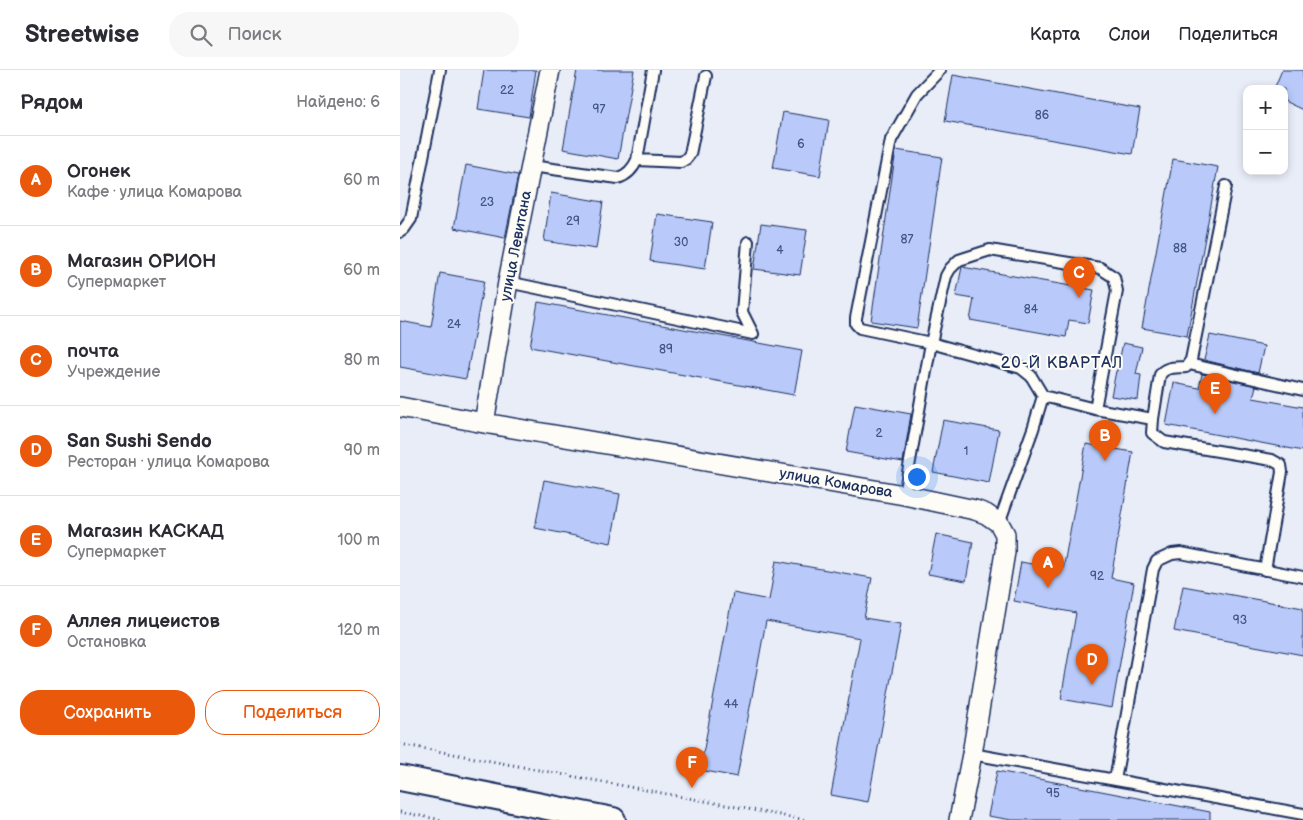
<!DOCTYPE html>
<html lang="ru">
<head>
<meta charset="utf-8">
<style>
  :root { --surface:#fff; --page:#f7f7f7; --text:#2b2b33; --muted:#7c7c81; --line:#e1e1e2; --accent:#ea580c }
  body { margin:0; font-family:"Balsamiq Sans",sans-serif; background:var(--page); color:var(--text) }
  .controls { position:absolute; right:15px; top:15px; display:grid; overflow:hidden; border-radius:10px; box-shadow:0 2px 8px #0003 }
  .controls button { width:45px; height:45px; display:grid; place-items:center; padding:0; border:0; border-bottom:1px solid var(--line); background:var(--surface); color:var(--text); font:25px sans-serif }
  .you { position:absolute; left:516px; top:406px; width:18px; height:18px; margin:-12px; border:4px solid #fff; border-radius:50%; background:#1a73e8; box-shadow:0 0 0 8px #1a73e833 }
  .badge { display:grid; place-items:center; width:32px; height:32px; border-radius:50%; background:var(--accent); color:#fff; font-size:16px; font-weight:700 }
  .pin { position:absolute; translate:-50% -41px; filter:drop-shadow(0 1px 2px #0008) }
  .pin::after { content:''; position:absolute; top:26px; width:18px; height:15px; background:inherit; clip-path:polygon(0 0,100% 0,50% 100%) }
  .list { margin:0; padding:0; list-style:none }
  h2 { display:flex; justify-content:space-between; align-items:center; height:65px; margin:0; padding:0 20px; font-size:21px }
  h2 small { font-size:16px; font-weight:400; color:var(--muted) }
  .list li { display:grid; grid-template-columns:32px 1fr auto; gap:15px; align-items:center; box-sizing:border-box; height:90px; padding:0 20px; border-top:1px solid var(--line) }
  .list b { display:block; font-size:19px; white-space:nowrap }
  .list p { margin:0; font-size:16px; white-space:nowrap; color:var(--muted) }
  .list em { font-size:16px; font-style:normal; color:var(--muted) }
  .actions { display:flex; gap:10px; padding:15px 20px }
  .actions a { flex:1; padding:11px 0; border:1px solid var(--accent); border-radius:20px; text-align:center; font-size:18px; color:var(--accent) }
  .actions .main { background:var(--accent); color:#fff }
  .icon { flex:none; width:28px; height:28px; fill:none; stroke:currentColor; stroke-width:2; stroke-linecap:round; stroke-linejoin:round }
  .map { position:relative; flex:none; width:903px; height:750px; overflow:hidden }
  header { display:flex; align-items:center; gap:30px; box-sizing:border-box; height:70px; padding:0 25px; background:var(--surface); border-bottom:1px solid var(--line) }
  header strong { font-size:24px }
  nav { display:flex; gap:28px; margin-inline-start:auto; font-size:18px }
  .search { width:350px; height:45px; background:var(--page); display:flex; align-items:center; gap:12px; box-sizing:border-box; padding:0 18px; border-radius:20px; color:var(--muted); font-size:19px }
  main { display:flex }
  aside { flex:1; background:var(--surface) }
  .map>svg:first-child { display:block }
</style>
</head>
<body>
<header>
<strong>Streetwise</strong>
<div class="search"><svg class="icon" aria-label="search" viewBox="0 0 24 24"><circle cx="10" cy="10" r="6"/><path d="M15 15l6 6"/></svg>Поиск</div>
<nav><a>Карта</a><a>Слои</a><a>Поделиться</a></nav>
</header>
<main>
<aside>
<h2>Рядом<small>Найдено: 6</small></h2>
<ul class="list">
<li><span class="badge">A</span><div><b>Огонек</b><p>Кафе · улица Комарова</p></div><em>60 m</em></li>
<li><span class="badge">B</span><div><b>Магазин ОРИОН</b><p>Супермаркет</p></div><em>60 m</em></li>
<li><span class="badge">C</span><div><b>почта</b><p>Учреждение</p></div><em>80 m</em></li>
<li><span class="badge">D</span><div><b>San Sushi Sendo</b><p>Ресторан · улица Комарова</p></div><em>90 m</em></li>
<li><span class="badge">E</span><div><b>Магазин КАСКАД</b><p>Супермаркет</p></div><em>100 m</em></li>
<li><span class="badge">F</span><div><b>Аллея лицеистов</b><p>Остановка</p></div><em>120 m</em></li>
</ul>
<div class="actions"><a class="main">Сохранить</a><a>Поделиться</a></div>
</aside>
<div class="map">
<svg width="903" height="750" viewBox="0 0 903 750">
  <rect width="100%" height="100%" fill="#e9edf8"/>
  <filter id="ink" filterUnits="userSpaceOnUse"><feTurbulence type="fractalNoise" baseFrequency=".02" numOctaves="2"/><feDisplacementMap in="SourceGraphic" scale="10" xChannelSelector="R" yChannelSelector="G"/><feConvolveMatrix kernelMatrix="1 2 1 2 8 2 1 2 1" color-interpolation-filters="sRGB"/></filter>
  <g filter="url(#ink)">
    <path fill="#b9cafa" stroke="#1b2f5e" d="M84,0h52l-7,47 -51,-8z
      M177,0h57l-16,89 -55,-10z
      M882,0h21v40l-19,-9v-12h-10z
      M553,5l187,34 -8,45 -187,-33z
      M383,42l46,8 -9,56 -47,-8z
      M496,80l46,7 -25,171 -46,-7z
      M773,89l45,8 -31,169 -45,-8z
      M66,95l52,10 -13,63 -51,-10z
      M151,123l52,9 -7,47 -52,-8z
      M257,144l55,8 -7,47 -55,-8z
      M361,154l46,6 -7,45 -46,-6z
      M562,197l132,23 -6,33 -19,-3 -3,17 -96,-17 4,-21 -18,-3z
      M40,203l44,8 -18,98 -66,-12v-46l31,6z
      M138,232l264,49 -8,44 -264,-48z
      M810,265l54,11 -6,27 -54,-13z
      M723,273l19,4 -6,27 5,1 -3,25 -27,-4 5,-25h1z
      M802,304l54,12 -3,12 50,9v44l-137,-26 8,-42 25,5z
      M455,334l56,10 -8,48 -57,-10z
      M543,350l56,10 -10,53 -56,-11z
      M686,374l47,8 -22,126 23,5 -22,125 -51,-9 15,-86 -62,-12 7,-39 42,8z
      M144,410l76,14 -9,49 -76,-15z
      M536,464l37,8 -7,39 -38,-7z
      M376,491l96,17 -8,40 37,6 -33,178 -37,-7 29,-157 -94,-17 -29,156 -37,-7 33,-177 36,7z
      M783,516l120,22v47l-129,-24z
      M597,701l213,41v8h-198l-24,-4z"/>
    <g fill="none" stroke-linecap="round" stroke-linejoin="round">
      <g stroke="#1b2f5e" stroke-width="14">
        <path id="service" d="M540,0l-23,24 -26,46 -35,178v6l4,4 71,15 90,25 10,8 12,20 52,13 58,10 7,-44c5,-9 16,-7 26,-8l5,-7 35,-174
          M237,90l16,-90
          M131,96l87,12c10,-3 15,-9 19,-18l44,2 5,-3 4,-5 16,-78
          M0,162l4,-3 7,-10 29,-149
          M108,212l245,52 -11,-22 6,-70
          M789,294l114,26
          M753,349l-1,14 12,9 108,18 9,5 1,7 -17,98
          M504,425l27,-152 15,-67 4,-7 9,-9 31,-10 110,18 14,9 3,14 -22,118
          M599,453l34,-94 10,-33
          M572,684l331,60
          M715,710l38,-211 4,-8 15,-7 9,-1 122,24"/>
      </g>
      <g stroke="#1b2f5e" stroke-width="22">
        <path id="minor" d="M0,337l84,16 420,72 71,15 11,4 13,9 6,11v18l-33,202 -13,66
          M84,353l24,-141 42,-212"/>
      </g>
      <g stroke="#1b2f5e" stroke-width="28">
        <path id="tertiary" d="M0,708l213,42"/>
      </g>
      <path stroke="#1b2f5e" stroke-width="3" stroke-dasharray="1 4" stroke-linecap="butt" d="M0,674l406,76
        M0,742l42,8"/>
      <use href="#service" stroke="#fdfcf7" stroke-width="10"/>
      <use href="#minor" stroke="#fdfcf7" stroke-width="19"/>
      <use href="#tertiary" stroke="#fdfcf7" stroke-width="24"/>
    </g>
  </g>
  <g text-anchor="middle" dominant-baseline="central" stroke-width="4" stroke-linejoin="round" paint-order="stroke">
    <g font-size="12" fill="#425685">
      <text x="107" y="20">22</text>
      <text x="199" y="39">97</text>
      <text x="642" y="45">86</text>
      <text x="401" y="74">6</text>
      <text x="87" y="132">23</text>
      <text x="173" y="151">29</text>
      <text x="507" y="169">87</text>
      <text x="281" y="172">30</text>
      <text x="780" y="178">88</text>
      <text x="380" y="180">4</text>
      <text x="631" y="239">84</text>
      <text x="54" y="254">24</text>
      <text x="266" y="279">89</text>
      <text x="479" y="363">2</text>
      <text x="566" y="381">1</text>
      <text x="697" y="506">92</text>
      <text x="840" y="550">93</text>
      <text x="331" y="634">44</text>
      <text x="653" y="723">95</text>
    </g>
    <g font-size="15" fill="#1b2f5e" stroke="#fdfcf7">
      <text transform="translate(116 176) rotate(-79)">улица Левитана</text>
      <text transform="translate(436 413) rotate(10)">улица Комарова</text>
    </g>
    <g font-size="16" letter-spacing="1" fill="#1b2f5e" stroke="#fdfcf7">
      <text x="662" y="293">20-Й КВАРТАЛ</text>
    </g>
  </g>
</svg>
<div class="controls">
<button>+</button>
<button>−</button>
</div>
<div class="you"></div>
<div class="pin badge" style="left:648px;top:518px">A</div>
<div class="pin badge" style="left:705px;top:391px">B</div>
<div class="pin badge" style="left:679px;top:228px">C</div>
<div class="pin badge" style="left:692px;top:615px">D</div>
<div class="pin badge" style="left:815px;top:344px">E</div>
<div class="pin badge" style="left:292px;top:718px">F</div>
</div>
</main>
</body>
</html>
